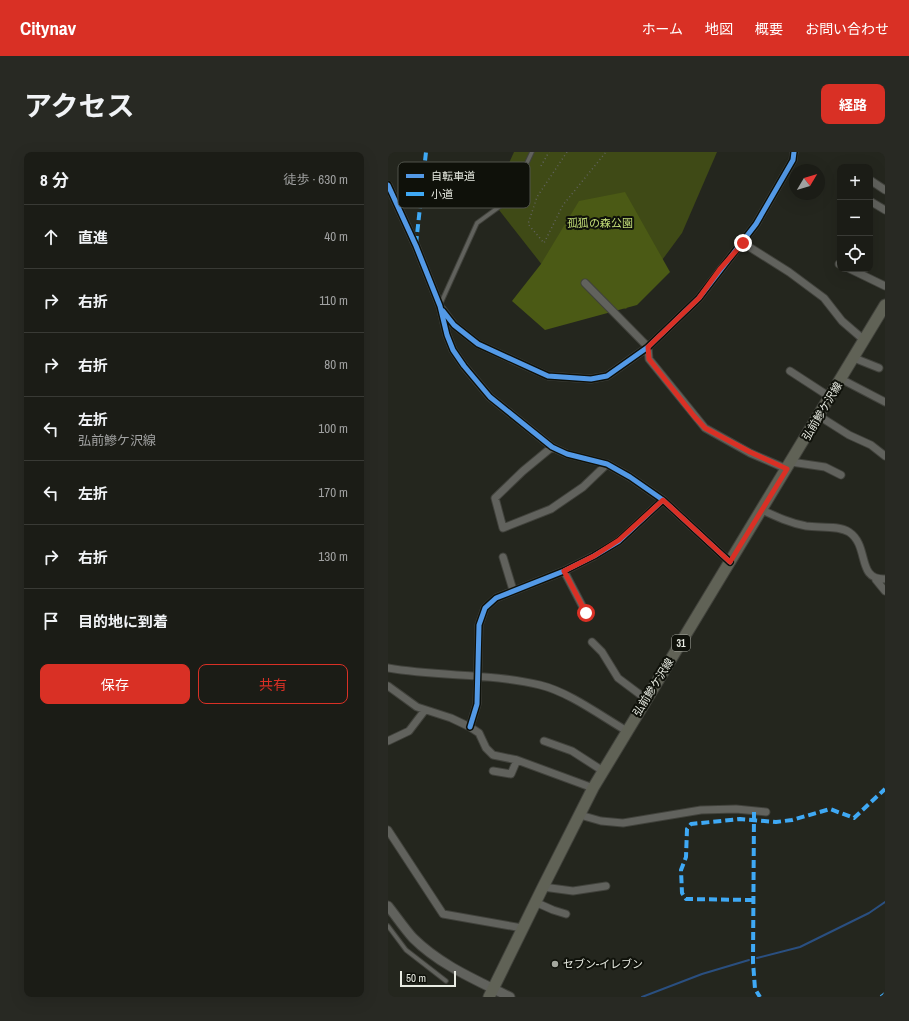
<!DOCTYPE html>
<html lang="ja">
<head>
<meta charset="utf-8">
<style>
  :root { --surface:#1b1c16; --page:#282923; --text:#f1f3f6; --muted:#a0a1a1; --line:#393a35; --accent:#d93025 }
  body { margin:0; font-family:"Archivo Narrow","Noto Sans JP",sans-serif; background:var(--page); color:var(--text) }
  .controls { position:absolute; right:12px; top:12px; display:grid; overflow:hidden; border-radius:8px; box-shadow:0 4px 16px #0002 }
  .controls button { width:36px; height:36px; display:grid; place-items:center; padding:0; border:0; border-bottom:1px solid var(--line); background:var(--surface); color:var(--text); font:20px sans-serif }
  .compass { position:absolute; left:401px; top:12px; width:36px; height:36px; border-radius:50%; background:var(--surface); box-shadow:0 4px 16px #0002; rotate:52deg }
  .scale { position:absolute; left:12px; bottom:10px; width:56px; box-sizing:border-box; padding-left:4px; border:2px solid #e9ece3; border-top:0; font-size:11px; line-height:14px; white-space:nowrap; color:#e9ece3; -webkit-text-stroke:3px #0f110a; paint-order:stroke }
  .stop { position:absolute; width:12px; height:12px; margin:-9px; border:3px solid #d93025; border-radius:50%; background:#fff }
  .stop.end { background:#d93025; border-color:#fff; box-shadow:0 1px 4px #0008 }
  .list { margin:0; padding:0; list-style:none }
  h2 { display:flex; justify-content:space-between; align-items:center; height:52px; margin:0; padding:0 16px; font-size:17px }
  h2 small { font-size:13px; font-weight:400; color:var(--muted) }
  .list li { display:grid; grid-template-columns:26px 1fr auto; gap:12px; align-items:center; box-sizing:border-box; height:64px; padding:0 16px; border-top:1px solid var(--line) }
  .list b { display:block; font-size:15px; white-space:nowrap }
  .list p { margin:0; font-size:13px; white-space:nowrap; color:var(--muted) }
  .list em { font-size:13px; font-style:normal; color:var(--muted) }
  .actions { display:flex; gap:8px; padding:12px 16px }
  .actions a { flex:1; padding:9px 0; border:1px solid var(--accent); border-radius:8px; text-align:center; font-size:14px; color:var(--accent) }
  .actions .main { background:var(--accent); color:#fff }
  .icon { flex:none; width:22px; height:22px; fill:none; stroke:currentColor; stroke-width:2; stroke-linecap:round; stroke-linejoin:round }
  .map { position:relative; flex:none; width:497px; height:845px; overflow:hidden; border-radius:8px }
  header { display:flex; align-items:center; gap:24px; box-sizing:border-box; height:56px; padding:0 20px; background:var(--accent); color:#fff }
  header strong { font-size:19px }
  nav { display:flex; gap:22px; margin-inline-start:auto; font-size:14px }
  .intro { display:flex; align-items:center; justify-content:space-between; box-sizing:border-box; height:96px; padding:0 24px }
  h1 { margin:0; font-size:28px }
  .button { padding:10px 18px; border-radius:8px; background:var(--accent); color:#fff; font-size:14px; font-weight:700 }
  main { display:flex; gap:24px; padding:0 24px }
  aside { flex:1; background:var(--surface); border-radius:8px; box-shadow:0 4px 16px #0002 }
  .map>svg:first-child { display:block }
</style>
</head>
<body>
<header>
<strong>Citynav</strong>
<nav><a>ホーム</a><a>地図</a><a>概要</a><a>お問い合わせ</a></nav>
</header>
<div class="intro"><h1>アクセス</h1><a class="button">経路</a></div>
<main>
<aside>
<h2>8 分<small>徒歩 · 630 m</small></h2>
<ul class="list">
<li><svg class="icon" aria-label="ahead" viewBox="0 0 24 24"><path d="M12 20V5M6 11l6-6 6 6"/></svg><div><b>直進</b></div><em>40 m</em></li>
<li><svg class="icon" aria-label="right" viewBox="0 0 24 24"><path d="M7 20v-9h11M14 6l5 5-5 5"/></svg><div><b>右折</b></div><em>110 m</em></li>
<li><svg class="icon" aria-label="right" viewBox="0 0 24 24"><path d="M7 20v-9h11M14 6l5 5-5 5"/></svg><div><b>右折</b></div><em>80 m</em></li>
<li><svg class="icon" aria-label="left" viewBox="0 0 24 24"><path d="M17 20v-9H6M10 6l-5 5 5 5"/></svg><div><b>左折</b><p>弘前鰺ケ沢線</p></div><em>100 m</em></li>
<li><svg class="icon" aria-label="left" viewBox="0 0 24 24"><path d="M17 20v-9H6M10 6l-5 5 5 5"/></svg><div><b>左折</b></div><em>170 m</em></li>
<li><svg class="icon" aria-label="right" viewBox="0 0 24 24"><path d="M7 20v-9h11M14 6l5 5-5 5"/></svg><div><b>右折</b></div><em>130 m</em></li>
<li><svg class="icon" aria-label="arrive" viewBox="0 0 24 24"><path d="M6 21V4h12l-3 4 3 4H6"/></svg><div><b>目的地に到着</b></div></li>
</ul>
<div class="actions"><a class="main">保存</a><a>共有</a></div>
</aside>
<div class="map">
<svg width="497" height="845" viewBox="0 0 497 845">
  <rect width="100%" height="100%" fill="#24261e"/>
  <path fill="#3f4a16" d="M126,0h203l-35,81 -56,76 -69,-25 -65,-83z"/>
  <path fill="#4b5a15" d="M237,40l45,80 -33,33 -92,25 -33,-29 29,-37 38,-63z"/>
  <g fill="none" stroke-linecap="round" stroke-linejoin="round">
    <path stroke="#2a4f80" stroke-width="2" d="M369,806l43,-11 69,-34 16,-11
      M254,845l60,-23 47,-14"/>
    <g stroke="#41423c" stroke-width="5.5">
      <path id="service" d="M52,153l37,-82 33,-24 22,-47
        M0,774l18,24 40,31"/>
    </g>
    <g stroke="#41423c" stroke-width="9">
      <path id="minor" d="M482,28l15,10
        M0,33l28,61 24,60 7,29 6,15 11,16 26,31 62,50 15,7 40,10 23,13 33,23 67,62
        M482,49l15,9
        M355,91l46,29 35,26 18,23 22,19
        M451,112h1
        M462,117l35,17
        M197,131l63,64 1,12 56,69 45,25 37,16
        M54,157l12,16 24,19 70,32 43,3 16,-3 41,-29 51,-49 57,-74 37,-64 1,-8
        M466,206l25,10
        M402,219l40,26
        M453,227l44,23
        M431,264l30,19 22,10 14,11
        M164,295l-29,24 -28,27 8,30 48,-19 32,-22 24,-23
        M403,310l34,5 16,8
        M374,358c15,7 28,13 44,16 13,2 32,-1 43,6 21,14 7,48 36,47
        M115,405l10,33
        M176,419l22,42
        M488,428l9,11
        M204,490l10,10 16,26 28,21
        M0,516c50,9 103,5 152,17 29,7 61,31 87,46
        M0,534l29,21 34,11 19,9 9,6 7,15 7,7 24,5 76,28
        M82,575l7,-23 2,-79 6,-17 11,-10 68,-27 30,-15 25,-15 44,-41
        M0,589l21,-10 16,-21
        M156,589l28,10 31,20
        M105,619l18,3 6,-14
        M192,663l21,6 22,2 78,-13 35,-1 30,3
        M0,678l55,84 79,14
        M155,735l30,4 33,-5
        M147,750l18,8 13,4"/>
    </g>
    <g stroke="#41423c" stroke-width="11">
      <path id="tertiary" d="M0,754c8,10 16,22 25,32 27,27 63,42 97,59"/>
    </g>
    <g stroke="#41423c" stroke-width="13">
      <path id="primary" d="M101,845l54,-110 50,-99 292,-483"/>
    </g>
    <path stroke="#61635e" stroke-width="1.5" stroke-dasharray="1 3" stroke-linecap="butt" d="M179,0l-30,45 -9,27 16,19 19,-38 43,-53
      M153,14l8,-14"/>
    <use href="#service" stroke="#61625d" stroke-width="3.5"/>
    <use href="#minor" stroke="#61625d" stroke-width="7"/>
    <use href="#tertiary" stroke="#61625d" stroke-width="9"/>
    <use href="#primary" stroke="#606256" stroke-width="11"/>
    <path stroke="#3fa9f5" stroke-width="4" stroke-dasharray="8 4" stroke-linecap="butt" d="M28,92l10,-92
      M366,660l-1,150 2,27 5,8
      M365,748l-67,-1 -4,-6 -1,-23 5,-13 1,-28 4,-5 49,-5 36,3 16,-2 38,-11 24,9 31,-29
      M493,845l4,-3"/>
    <g stroke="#0f110a" stroke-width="8">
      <path id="cycleway" d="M0,33l28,61 24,60 7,29 6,15 11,16 26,31 62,50 15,7 40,10 23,13 33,23 67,62
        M55,159l11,14 24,19 70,32 43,3 16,-3 41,-29 51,-49 57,-74 37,-64 1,-8
        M82,575l7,-23 2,-79 6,-17 11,-10 68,-27 30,-15 25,-15 44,-41"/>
    </g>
    <use href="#cycleway" stroke="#5399e6" stroke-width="5"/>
  </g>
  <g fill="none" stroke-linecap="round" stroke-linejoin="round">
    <path stroke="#d93025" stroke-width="5" d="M198,461l-22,-42 30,-15 25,-16 44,-40 67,62 57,-93 -37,-17 -45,-24 -11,-12 -45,-57 -1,-12 51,-49 21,-29 23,-26"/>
  </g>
  <circle fill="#a4a79e" stroke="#0f110a" stroke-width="1.5" cx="167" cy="812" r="4"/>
  <g text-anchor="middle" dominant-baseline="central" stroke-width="4" stroke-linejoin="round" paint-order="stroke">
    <rect fill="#0f110a" stroke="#a8aaa2" stroke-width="1" x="284" y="483" width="18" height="16" rx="3"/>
    <g font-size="10" font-weight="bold" fill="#e9ece3">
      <text x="293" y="491">31</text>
    </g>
    <g font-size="11" fill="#c2dc76" stroke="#0f110a">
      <text x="212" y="71">孤狐の森公園</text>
    </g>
    <g font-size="11" fill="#e9ece3" stroke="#0f110a">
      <text transform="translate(434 259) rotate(-59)">弘前鰺ケ沢線</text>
      <text transform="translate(265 535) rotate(-58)">弘前鰺ケ沢線</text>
    </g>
    <g font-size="11" fill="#e9ece3" stroke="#0f110a" text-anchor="start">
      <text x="175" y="812">セブン-イレブン</text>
    </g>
  </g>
  <rect x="10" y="10" width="132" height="46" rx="6" fill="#0f110a" stroke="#50534b" stroke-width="1"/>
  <rect x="18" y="22" width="18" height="4" fill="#5399e6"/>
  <rect x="18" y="40" width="18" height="4" fill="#3fa9f5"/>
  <g font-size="11" fill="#e9ece3">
    <text x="43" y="28">自転車道</text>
    <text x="43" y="46">小道</text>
  </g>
</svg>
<div class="controls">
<button>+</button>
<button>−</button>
<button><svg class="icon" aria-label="locate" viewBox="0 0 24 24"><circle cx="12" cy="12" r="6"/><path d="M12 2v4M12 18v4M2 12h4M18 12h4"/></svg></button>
</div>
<svg class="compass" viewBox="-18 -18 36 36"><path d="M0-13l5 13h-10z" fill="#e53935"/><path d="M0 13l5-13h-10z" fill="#a0a1a1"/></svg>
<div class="scale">50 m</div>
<div class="stop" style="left:198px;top:461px"></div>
<div class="stop end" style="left:355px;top:91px"></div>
</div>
</main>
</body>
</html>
